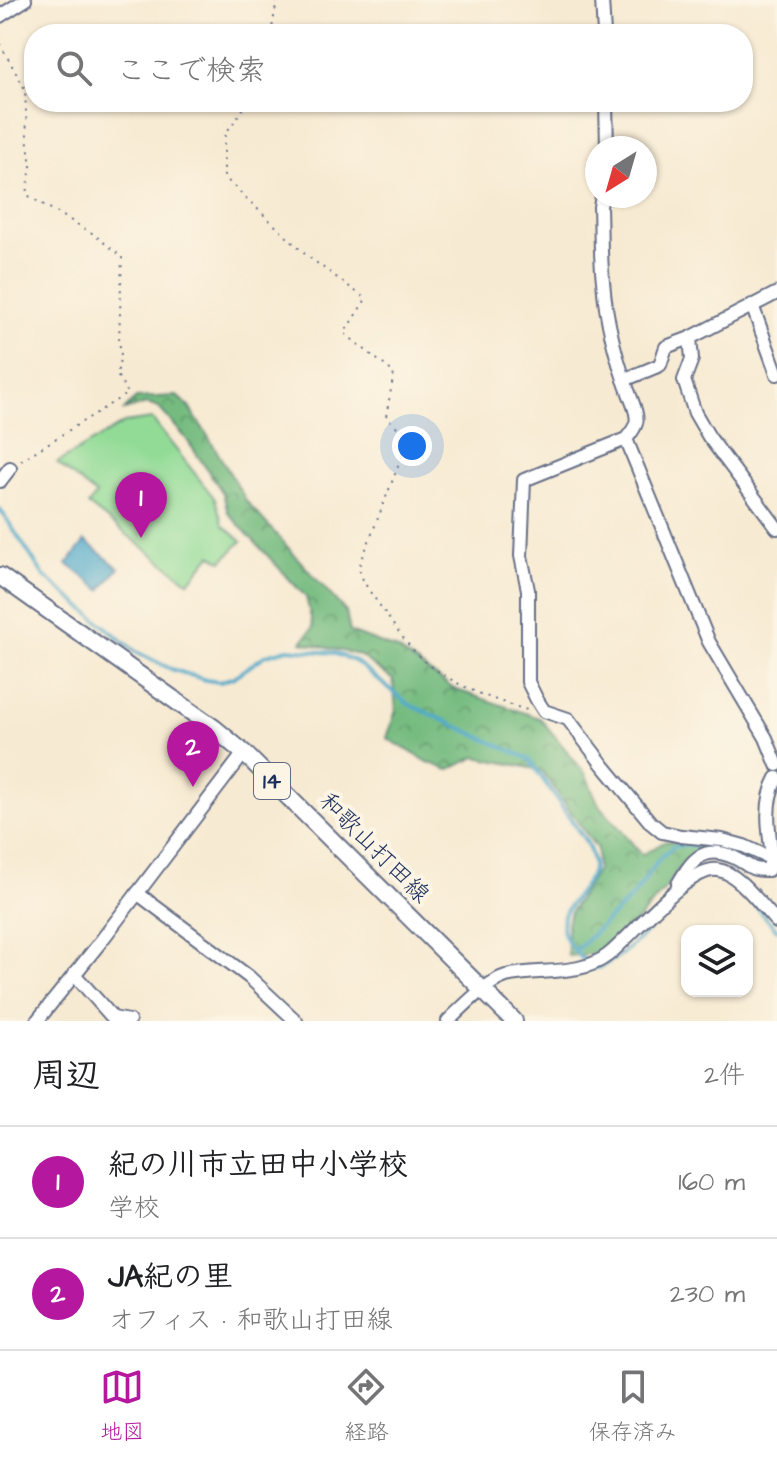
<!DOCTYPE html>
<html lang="ja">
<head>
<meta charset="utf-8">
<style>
  :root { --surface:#fff; --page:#f6f6f6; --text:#202124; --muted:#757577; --line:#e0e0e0; --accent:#b5179e }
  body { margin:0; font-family:"Architects Daughter","Klee One",sans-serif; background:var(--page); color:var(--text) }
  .controls { position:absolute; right:24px; bottom:24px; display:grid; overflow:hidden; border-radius:16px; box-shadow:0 2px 6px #0004 }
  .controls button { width:72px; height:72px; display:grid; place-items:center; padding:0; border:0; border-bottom:2px solid var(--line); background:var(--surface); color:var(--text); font:40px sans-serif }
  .compass { position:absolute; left:585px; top:136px; width:72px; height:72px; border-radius:50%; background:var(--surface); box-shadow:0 2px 6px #0004; rotate:217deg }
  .you { position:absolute; left:412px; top:446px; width:28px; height:28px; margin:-20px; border:6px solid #fff; border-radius:50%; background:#1a73e8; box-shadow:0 0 0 12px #1a73e833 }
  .badge { display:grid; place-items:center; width:52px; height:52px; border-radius:50%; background:var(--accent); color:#fff; font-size:26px; font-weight:700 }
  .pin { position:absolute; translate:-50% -66px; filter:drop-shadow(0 2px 4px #0008) }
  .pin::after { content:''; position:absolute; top:42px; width:28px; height:24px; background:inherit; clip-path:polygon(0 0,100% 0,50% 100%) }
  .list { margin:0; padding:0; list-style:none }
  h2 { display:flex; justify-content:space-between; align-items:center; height:104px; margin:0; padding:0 32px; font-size:34px }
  h2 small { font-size:26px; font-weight:400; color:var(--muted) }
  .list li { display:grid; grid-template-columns:52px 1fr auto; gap:24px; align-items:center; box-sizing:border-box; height:112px; padding:0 32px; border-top:2px solid var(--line) }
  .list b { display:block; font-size:30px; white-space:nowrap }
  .list p { margin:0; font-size:26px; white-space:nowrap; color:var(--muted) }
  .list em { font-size:26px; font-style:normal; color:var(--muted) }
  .icon { flex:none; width:44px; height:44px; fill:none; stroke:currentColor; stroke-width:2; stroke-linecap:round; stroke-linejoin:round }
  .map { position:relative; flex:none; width:777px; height:1021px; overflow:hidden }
  .search { position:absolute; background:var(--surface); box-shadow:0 2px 6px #0004; left:24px; right:24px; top:24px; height:88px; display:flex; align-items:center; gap:20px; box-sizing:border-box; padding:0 28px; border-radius:32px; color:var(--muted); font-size:30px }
  .sheet { height:328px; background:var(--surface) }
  nav { display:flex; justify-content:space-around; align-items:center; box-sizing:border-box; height:112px; border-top:2px solid var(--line); background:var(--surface); font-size:22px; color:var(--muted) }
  nav a { display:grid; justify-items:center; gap:4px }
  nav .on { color:var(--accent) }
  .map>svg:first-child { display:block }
</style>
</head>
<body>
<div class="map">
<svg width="777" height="1021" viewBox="0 0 777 1021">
  <defs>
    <pattern id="forest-crowns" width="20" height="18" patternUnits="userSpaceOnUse" patternTransform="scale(2)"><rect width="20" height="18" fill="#75bb7f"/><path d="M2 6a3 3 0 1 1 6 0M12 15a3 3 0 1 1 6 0" fill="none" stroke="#5f986b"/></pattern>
  </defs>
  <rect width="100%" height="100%" fill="#fcf5e5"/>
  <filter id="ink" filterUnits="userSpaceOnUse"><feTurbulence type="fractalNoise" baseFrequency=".0125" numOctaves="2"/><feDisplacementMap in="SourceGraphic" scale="16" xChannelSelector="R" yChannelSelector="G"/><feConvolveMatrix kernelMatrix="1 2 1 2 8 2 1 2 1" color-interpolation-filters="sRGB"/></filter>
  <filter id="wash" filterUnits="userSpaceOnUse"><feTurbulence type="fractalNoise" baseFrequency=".006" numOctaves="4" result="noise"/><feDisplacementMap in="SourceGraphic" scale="32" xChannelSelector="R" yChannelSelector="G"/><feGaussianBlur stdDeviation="1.8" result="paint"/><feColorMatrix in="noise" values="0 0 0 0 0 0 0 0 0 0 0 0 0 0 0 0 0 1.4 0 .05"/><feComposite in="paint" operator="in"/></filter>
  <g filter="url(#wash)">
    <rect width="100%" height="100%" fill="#f7ead2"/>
    <path fill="#92db96" stroke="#56857a" stroke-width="2" d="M152,419l63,80 8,26 19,16 -20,20 -11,-6 -22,27 -101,-77 8,-10 -39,-32 67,-40z"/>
    <path fill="url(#forest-crowns)" stroke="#48756e" stroke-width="2" d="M177,396l11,10 18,27 41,69 99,110 4,20 48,18 56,39 86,29 45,55 13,30 44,52 24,-14 45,1 -28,20 -17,26 -30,34 -33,31 -35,3 -1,-33 4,-12 26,-41v-21l-56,-79 -65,-13 -28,13 -20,-8 -41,-24 9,-28 -3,-30 -34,-25 -57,-13 11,-15 -7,-30 -78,-84 -5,-20 -38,-56 -26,-29 -12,-4 -23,6 12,-12z"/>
    <path fill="#4ba7c9" stroke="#336b94" stroke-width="2" d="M85,541l34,27 -18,22 -34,-26z"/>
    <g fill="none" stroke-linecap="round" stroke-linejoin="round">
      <path stroke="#4ba7c9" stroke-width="4" d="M0,509l44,67 92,76 35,17 35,11 14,2 14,-5 32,-22 22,-6 45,4 22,8 53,43 121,55 58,84c3,8 7,17 6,25 -5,24 -41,42 -28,69 4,9 13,17 20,25
        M749,899l28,31
        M575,951l58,-55 27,-38 14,-12 18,-1 19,3
        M590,969c26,1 80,-62 99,-81"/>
    </g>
  </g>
  <g filter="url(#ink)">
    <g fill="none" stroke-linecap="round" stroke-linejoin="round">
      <g stroke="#687087" stroke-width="16">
        <path id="minor" d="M602,0l2,34
          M0,16l25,-16
          M606,102l1,46
          M602,196l-2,11c1,24 0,50 3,74 3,41 14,82 29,120 7,18 7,23 -6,38l-102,41 -3,76 7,34v92l9,18 7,11 24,8 35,46 48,58 11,9 19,4 41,4 22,6 28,13
          M752,305l25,69
          M690,338l2,21 -8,21 11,33 14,24 68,91
          M624,380l36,-15 6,-18 24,-9 87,-45
          M626,439l83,203 57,96 11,27
          M0,481l10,-13
          M678,884c14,-24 25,-40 55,-27 16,7 16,14 35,13 6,-14 2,-25 1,-40 -2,-18 -1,-36 8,-52
          M137,893l112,84 47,44
          M74,974l39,44 16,3
          M37,1021l61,-76 146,-192
          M448,1021c15,-14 38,-39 58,-45 33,-8 74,1 102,-21 24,-19 80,-89 110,-85 20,2 45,38 59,52"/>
      </g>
      <g stroke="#687087" stroke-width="20">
        <path id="major" d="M0,576l214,152 30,25 270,268"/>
      </g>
      <path stroke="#687087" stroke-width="2" stroke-dasharray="2 6" stroke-linecap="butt" d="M271,34l6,-34
        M0,44l25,45 2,47 4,30 -4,29 65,38 30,24 -3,84 2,12 -4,22 11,18 -108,68
        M248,102l-22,31 -2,10v34l82,78 60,44 -22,34 50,40 -8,44 23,21 -50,129c2,15 15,30 24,43 11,16 23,34 38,48 30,27 71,42 110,53"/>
      <use href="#minor" stroke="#fff" stroke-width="12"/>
      <use href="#major" stroke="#fff" stroke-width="16"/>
    </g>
  </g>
  <g text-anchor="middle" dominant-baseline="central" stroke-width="8" stroke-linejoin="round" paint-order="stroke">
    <rect fill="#fcf5e5" stroke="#5e6a86" stroke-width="2" x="254" y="763" width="36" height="36" rx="6"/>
    <g font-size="22" font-weight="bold" fill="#1b2f5e">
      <text x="272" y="781">14</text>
    </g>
    <g font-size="24" fill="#1b2f5e" stroke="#fcf5e5">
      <text transform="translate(374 848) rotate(45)">和歌山打田線</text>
    </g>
  </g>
</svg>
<div class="controls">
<button><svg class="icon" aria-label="layers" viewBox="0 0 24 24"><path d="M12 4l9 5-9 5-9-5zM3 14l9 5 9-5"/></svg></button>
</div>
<svg class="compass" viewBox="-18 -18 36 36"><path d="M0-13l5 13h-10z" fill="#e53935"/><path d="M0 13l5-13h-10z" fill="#757577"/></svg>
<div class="you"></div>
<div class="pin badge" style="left:141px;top:538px">1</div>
<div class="pin badge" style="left:193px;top:787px">2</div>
<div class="search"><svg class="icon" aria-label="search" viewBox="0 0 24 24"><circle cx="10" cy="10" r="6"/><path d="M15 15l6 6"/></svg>ここで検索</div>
</div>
<section class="sheet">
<h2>周辺<small>2件</small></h2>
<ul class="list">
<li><span class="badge">1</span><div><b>紀の川市立田中小学校</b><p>学校</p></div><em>160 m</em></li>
<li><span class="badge">2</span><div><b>JA紀の里</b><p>オフィス · 和歌山打田線</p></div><em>230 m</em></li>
</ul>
</section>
<nav>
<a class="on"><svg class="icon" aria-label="map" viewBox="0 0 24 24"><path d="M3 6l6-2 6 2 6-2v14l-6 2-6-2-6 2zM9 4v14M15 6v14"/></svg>地図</a>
<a><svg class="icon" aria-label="directions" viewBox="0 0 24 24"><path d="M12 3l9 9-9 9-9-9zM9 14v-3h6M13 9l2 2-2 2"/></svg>経路</a>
<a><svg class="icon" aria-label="saved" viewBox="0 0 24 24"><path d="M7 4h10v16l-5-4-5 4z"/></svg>保存済み</a>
</nav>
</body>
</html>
